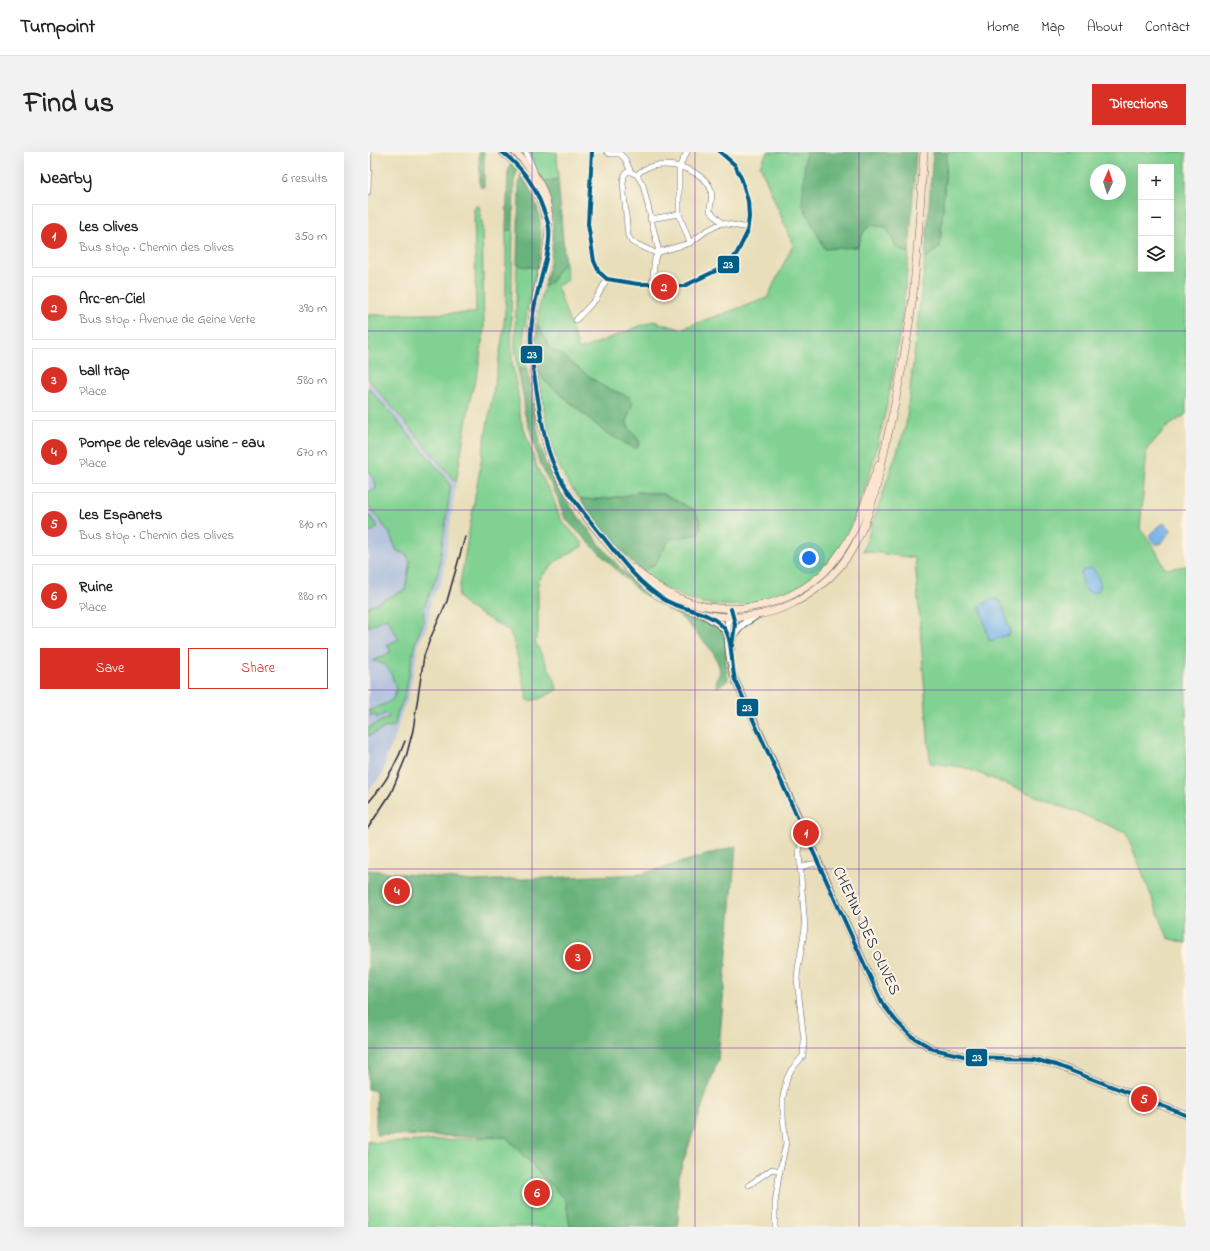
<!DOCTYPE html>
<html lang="en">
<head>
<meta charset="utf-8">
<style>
  :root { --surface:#fff; --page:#f2f2f2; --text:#222; --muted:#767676; --line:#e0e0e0; --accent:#d93025 }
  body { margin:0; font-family:"Indie Flower",sans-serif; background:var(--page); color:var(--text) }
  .controls { position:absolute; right:12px; top:12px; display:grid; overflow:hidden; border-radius:0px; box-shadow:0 4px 16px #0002 }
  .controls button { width:36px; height:36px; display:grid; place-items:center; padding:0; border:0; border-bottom:1px solid var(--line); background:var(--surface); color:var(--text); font:20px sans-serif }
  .compass { position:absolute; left:722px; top:12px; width:36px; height:36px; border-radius:50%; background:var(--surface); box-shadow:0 4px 16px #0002; rotate:3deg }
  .you { position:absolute; left:441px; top:406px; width:14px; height:14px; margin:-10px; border:3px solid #fff; border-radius:50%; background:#1a73e8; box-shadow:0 0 0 6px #1a73e833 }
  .badge { display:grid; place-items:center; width:26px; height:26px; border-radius:50%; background:var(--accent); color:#fff; font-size:13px; font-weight:700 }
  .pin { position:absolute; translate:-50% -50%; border:2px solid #fff; box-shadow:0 1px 4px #0006 }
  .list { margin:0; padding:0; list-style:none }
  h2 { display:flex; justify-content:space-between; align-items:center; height:52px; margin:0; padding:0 16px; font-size:17px }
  h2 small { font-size:13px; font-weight:400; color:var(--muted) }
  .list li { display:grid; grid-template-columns:26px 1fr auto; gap:12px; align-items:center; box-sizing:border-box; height:64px; margin:0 8px 8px; padding:0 8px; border:1px solid var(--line); border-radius:0px }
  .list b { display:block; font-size:15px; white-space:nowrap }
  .list p { margin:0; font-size:13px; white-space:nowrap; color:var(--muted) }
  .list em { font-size:13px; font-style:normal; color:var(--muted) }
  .actions { display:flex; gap:8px; padding:12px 16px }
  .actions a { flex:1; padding:9px 0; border:1px solid var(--accent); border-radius:0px; text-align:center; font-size:14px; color:var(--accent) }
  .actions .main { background:var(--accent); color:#fff }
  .icon { flex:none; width:22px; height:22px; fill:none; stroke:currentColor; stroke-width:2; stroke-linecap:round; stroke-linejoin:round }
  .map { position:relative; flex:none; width:818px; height:1075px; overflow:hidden; border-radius:0px }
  header { display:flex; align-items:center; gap:24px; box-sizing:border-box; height:56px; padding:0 20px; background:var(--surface); border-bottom:1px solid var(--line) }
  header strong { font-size:19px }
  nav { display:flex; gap:22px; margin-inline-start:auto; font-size:14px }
  .intro { display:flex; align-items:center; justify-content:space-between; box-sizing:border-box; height:96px; padding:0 24px }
  h1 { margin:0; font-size:28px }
  .button { padding:10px 18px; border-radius:0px; background:var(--accent); color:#fff; font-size:14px; font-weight:700 }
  main { display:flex; gap:24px; padding:0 24px }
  aside { flex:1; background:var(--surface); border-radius:0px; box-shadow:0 4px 16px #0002 }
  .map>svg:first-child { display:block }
</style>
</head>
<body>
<header>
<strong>Turnpoint</strong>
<nav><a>Home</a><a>Map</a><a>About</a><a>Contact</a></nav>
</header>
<div class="intro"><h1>Find us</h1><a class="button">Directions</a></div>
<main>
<aside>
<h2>Nearby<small>6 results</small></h2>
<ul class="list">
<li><span class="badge">1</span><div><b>Les Olives</b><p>Bus stop · Chemin des Olives</p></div><em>350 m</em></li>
<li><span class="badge">2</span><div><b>Arc-en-Ciel</b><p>Bus stop · Avenue de Geine Verte</p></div><em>390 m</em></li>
<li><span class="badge">3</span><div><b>ball trap</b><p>Place</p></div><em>580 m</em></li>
<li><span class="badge">4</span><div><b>Pompe de relevage usine - eau</b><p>Place</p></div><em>670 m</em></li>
<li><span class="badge">5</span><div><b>Les Espanets</b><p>Bus stop · Chemin des Olives</p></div><em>810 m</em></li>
<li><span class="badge">6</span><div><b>Ruine</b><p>Place</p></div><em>880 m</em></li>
</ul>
<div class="actions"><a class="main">Save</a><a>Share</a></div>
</aside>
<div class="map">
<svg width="818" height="1075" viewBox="0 0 818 1075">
  <rect width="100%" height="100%" fill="#fcf5e5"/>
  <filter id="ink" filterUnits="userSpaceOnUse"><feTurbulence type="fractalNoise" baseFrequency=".025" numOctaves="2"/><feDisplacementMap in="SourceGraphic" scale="8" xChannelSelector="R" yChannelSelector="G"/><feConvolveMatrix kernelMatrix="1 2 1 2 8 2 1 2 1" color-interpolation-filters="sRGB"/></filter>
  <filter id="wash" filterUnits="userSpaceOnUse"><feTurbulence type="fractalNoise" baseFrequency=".012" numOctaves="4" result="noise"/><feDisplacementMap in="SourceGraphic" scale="16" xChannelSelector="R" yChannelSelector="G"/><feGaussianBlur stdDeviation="0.9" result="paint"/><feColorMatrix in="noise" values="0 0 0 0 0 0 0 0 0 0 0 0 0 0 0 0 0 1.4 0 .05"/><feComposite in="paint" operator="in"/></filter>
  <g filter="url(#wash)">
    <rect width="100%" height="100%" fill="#e8deba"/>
    <path fill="#b7c5de" d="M0,227l88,103 -14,98 -11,20 -4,26 -8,18 -11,55 -7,15 -5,21 -10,23 -3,16 -15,17z"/>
    <path fill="#80d192" stroke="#517a66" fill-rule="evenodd" d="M162,0h27l1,27 -14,3 -10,-16z
      M400,0h39l-2,7 52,88 7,-16 7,-6 15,2 11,21 12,5c-8,79 -19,156 -43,232 -8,23 -16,49 -31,69 -21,28 -52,45 -86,50 -41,6 -76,-6 -107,-32l13,-8 15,-25 29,-5 -5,-24 -31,-16 -25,-2 -14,4 -28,4 -16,-1c-5,-7 -12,-15 -16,-23 -17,-32 -20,-70 -26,-105l6,9 61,52 35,10 -13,-17 -1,-7 2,-22 -24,-9 -33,-24 -8,-8 -12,-5 -14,-26 2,-16 5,-21 9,-7 6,-12 6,-4 3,16 -11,6 22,64 74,-29 27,8 87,-31 26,-53 -33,-80z
      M579,0h239v262l-20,14 -19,21 -7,80 14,18 11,22 21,-3v377l-18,-5 -42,-106 -163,-65 -33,-4 -15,-205 -52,-7 43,-126 19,-166 15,-12zM773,15h30v102h-30zM728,18h24v24h-24z
      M111,54l3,17 2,106 -6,42 -7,24 -15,87 -88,-103v-64l108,-2 -2,-106z
      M138,78h7l-2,88 1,44 7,38v14l19,56 14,25 6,18 4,8 22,24 -29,17 -17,19v53l-3,8 20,38 2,10 -18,9 -11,2 -15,-62 -5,-9 -42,-24 -8,-10 45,-262 3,-32z
      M149,111l4,3 17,2 -10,39 -4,23 3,38 -9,2 -3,-23z
      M0,235l78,91 4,7v6l-12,83 -14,33 -1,16 -8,20 -10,53 -8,18 -2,12 -8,1 -18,9 -1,-8 21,-11 -3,-4 -10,5 -1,-4 -4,2 -3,-6h3c7,-4 22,-7 24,-15 3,-7 -5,-26 -10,-30 -4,-2 -7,-3 -12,-4l18,-9 -4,-7 12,-6 -12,-21 -19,9v-20l37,-17 5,-29 -4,-7 -9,-3 -8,-19 -21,-27v-13l8,-3 -1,-8 -7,-10z
      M0,362l9,11v3l-2,2 -7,2z
      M138,985l60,64 4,26h-202v-86l7,2z"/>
    <path fill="#68b37c" stroke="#456a5c" d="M111,0h5v35h-4z
      M439,0h109l-7,101 -12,-5 -11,-21 -15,-2 -7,6 -7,16 -32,2 -23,-45 3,-45z
      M565,0h14l-7,95 -15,12z
      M143,10l7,6 -4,13 -1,49h-7l2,-58z
      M153,21c21,35 23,55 17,95l-17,-2 -4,-3 2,-78z
      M190,27l7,85 -6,4 -6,12 -9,7c11,-41 13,-65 0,-105z
      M169,172l14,26 12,5 8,8 33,24 24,9 5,7c-10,23 -7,20 7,40l-4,6 -31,-17 -61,-52c-11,-17 -8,-37 -7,-56z
      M159,216l10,59 8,36 9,17 11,19 36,47 21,24 15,13 19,15 50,21 16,11 4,7v26l2,17 -2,2 -9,5 -1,-5 4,-11 -2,-8 -5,-11 -22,-25 -12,-11 -41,-25 -68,-67 -6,-8 -4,-14 -21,-40 -8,-29 -7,-21v-13l-6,-29z
      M270,340l25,2 31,16 7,12 -2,12 -29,5 -15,25 -13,8c-24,-24 -43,-44 -62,-73 20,1 39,-1 58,-7z
      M368,694l-18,214 -39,114 -1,53h-108l-4,-26 -60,-64 -130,-2v-44l-8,-2v-219l105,11 169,-7z"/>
    <path fill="#78b4ea" stroke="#4d6b92" d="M794,372h3l5,4 1,3 -11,13h-5l-5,-6v-4z
      M724,416c4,2 9,14 8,20 -1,2 -2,3 -4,4 -12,5 -14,-12 -15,-19l2,-3z
      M624,447h6l3,2 10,31 -1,2 -19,7 -2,-1 -9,-34z"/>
  </g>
  <g filter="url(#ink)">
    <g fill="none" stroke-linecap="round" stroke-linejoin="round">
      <g stroke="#676467" stroke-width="6">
        <path id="minor" d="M158,0l8,19
          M224,0l-4,72 6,37 5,11 8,7
          M239,0l3,2h10l5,5 6,13
          M319,0l-8,15v47l11,29
          M269,23c16,-19 62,-9 73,12 4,8 0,16 0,24l12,12 26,5
          M269,23l-6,-3h-4l-3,4 -1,7 5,53 4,6 26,12
          M269,23l6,10 16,67
          M0,40l1,-40
          M282,67l29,-5
          M239,127l31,5h14l12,3 20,-1 44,-21 9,-12 10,-20 2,-16 -1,-16 -6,-21 -7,-15 -15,-13
          M284,132l3,-26 4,-6 31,-9 16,-12 16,-8
          M208,168l20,-21 11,-20
          M432,717c7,-5 12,-6 20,-5
          M381,1033l23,-16 8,2
          M407,1075v-24l4,-28 7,-32 -3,-26v-20l4,-19 4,-8 12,-14 1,-15 -7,-62 1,-11 7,-40 -6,-76 2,-9 6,-7"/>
      </g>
      <g stroke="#676467" stroke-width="8">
        <path id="tertiary" d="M363,457c-7,16 -2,54 4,71l47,101 100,222 15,19 14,14 22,13 35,8 65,2 23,6 130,50
          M336,463l16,10 7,8
          M367,482l8,-10 13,-8
          M363,497l4,-25 -2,-11"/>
      </g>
      <g stroke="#676467" stroke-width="8">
        <path id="secondary" d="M134,0c24,18 35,35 43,64
          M147,0c65,60 17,116 16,185 -1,19 3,38 6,57 4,27 8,56 21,81 13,25 32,47 50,69 15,19 30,38 51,52 41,25 92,28 135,7 27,-14 50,-36 63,-63 16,-31 22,-64 29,-97 11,-46 20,-92 26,-139 6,-50 8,-101 12,-152
          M265,416c14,12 28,23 45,30 47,20 104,11 142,-22 9,-7 16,-17 22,-26 17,-24 26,-58 37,-86"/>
      </g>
      <use href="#minor" stroke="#fff" stroke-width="5"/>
      <use href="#tertiary" stroke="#fff" stroke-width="6"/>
      <use href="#secondary" stroke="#fbe5cf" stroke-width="7"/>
      <path stroke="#22223b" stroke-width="1.5" d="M0,651c16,-18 29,-40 37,-62
        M0,676l23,-35 15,-36 7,-27 11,-74 6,-17 17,-38 18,-64"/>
      <g stroke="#fcf5e5" stroke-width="7">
        <path id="bus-1" d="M134,0c17,13 30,29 38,49 3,9 8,18 9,27 1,10 -1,22 -3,31 -6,25 -14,49 -15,75 -1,20 3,40 6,59 3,19 6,38 11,56 10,34 33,61 55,88 18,23 36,47 62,63 18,11 44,10 59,28 9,11 7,38 11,52l147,323 15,19 14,14 22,13 35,8 65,2 23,6 130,50
          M224,0l-4,72 6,37 5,11 8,7
          M239,127l31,5h14l12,3 20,-1 44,-21 9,-12 10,-20 2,-16 -1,-16 -6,-21 -7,-15 -15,-13
          M363,457l4,15 -3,22"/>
      </g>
      <use href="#bus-1" stroke="#005d86" stroke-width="4"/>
    </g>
  </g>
  <path fill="none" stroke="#7b2cbf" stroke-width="1" stroke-opacity="0.55" d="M164,0v1075M327,0v1075M491,0v1075M654,0v1075M0,179h818M0,358h818M0,538h818M0,717h818M0,896h818"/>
  <g text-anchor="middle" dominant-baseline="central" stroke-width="4" stroke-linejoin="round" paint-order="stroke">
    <g font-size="16" fill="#22223b" stroke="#fcf5e5">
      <text transform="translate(498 779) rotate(65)">CHEMIN DES OLIVES</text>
    </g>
  </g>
  <g stroke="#fcf5e5" stroke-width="1.5">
    <rect x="349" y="103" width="23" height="19" rx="4" fill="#005d86"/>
    <rect x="152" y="193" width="23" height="19" rx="4" fill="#005d86"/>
    <rect x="368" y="546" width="23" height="19" rx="4" fill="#005d86"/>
    <rect x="597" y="896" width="23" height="19" rx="4" fill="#005d86"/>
  </g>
  <g font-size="11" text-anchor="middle" font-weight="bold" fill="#fff">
    <text x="360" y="116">23</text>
    <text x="164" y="206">23</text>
    <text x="379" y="559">23</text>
    <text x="609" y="909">23</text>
  </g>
</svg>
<div class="controls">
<button>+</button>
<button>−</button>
<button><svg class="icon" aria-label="layers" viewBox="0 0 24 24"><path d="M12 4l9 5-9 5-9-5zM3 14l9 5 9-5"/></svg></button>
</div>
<svg class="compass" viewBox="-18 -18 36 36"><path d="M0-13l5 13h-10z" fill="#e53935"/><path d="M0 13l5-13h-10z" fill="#767676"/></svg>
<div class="you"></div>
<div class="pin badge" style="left:438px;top:681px">1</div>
<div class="pin badge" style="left:296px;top:135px">2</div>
<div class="pin badge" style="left:210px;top:805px">3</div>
<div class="pin badge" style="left:29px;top:739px">4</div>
<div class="pin badge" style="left:776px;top:947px">5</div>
<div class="pin badge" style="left:169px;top:1041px">6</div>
</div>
</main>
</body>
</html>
